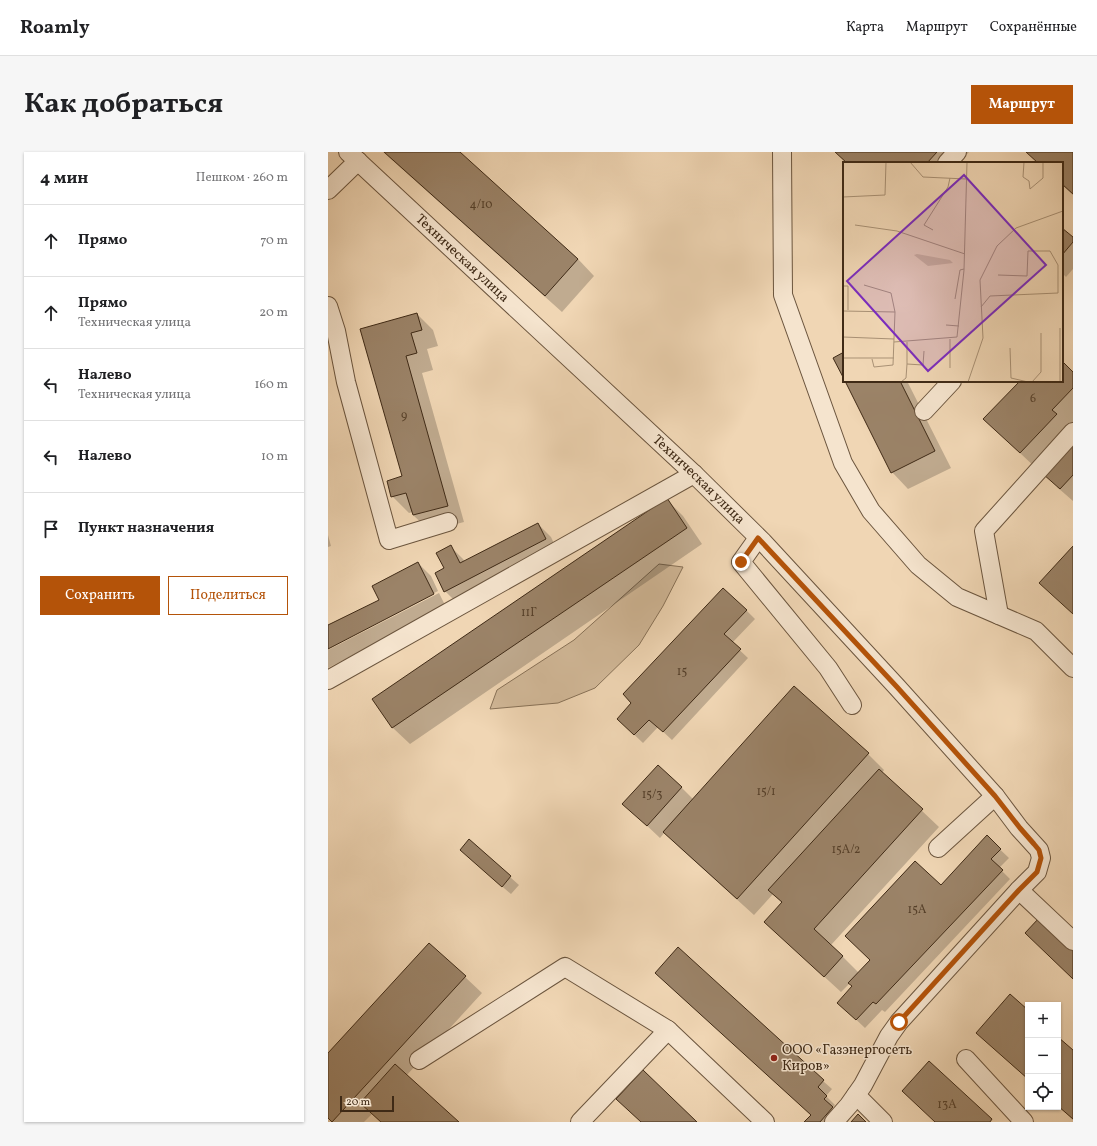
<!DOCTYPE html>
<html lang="ru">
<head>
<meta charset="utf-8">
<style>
  :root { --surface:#fff; --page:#f6f6f6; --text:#202124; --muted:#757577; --line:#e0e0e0; --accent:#b45309 }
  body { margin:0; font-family:Vollkorn,serif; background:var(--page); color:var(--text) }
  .controls { position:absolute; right:12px; bottom:12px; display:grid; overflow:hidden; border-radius:0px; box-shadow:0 1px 3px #0004 }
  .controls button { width:36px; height:36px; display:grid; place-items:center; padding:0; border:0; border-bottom:1px solid var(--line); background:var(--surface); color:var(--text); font:20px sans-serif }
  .scale { position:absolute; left:12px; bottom:10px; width:54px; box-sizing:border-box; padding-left:4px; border:2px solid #3f2a16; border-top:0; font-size:11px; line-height:14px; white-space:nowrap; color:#3f2a16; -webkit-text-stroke:3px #f5e4ce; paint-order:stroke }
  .stop { position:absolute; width:12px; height:12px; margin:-9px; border:3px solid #b45309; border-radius:50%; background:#fff }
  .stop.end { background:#b45309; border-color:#fff; box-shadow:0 1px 4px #0008 }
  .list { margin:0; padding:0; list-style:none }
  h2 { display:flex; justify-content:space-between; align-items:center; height:52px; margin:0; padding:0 16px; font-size:17px }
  h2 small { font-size:13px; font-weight:400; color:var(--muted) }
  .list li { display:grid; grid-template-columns:26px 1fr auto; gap:12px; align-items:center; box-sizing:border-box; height:72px; padding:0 16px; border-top:1px solid var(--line) }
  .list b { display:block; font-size:15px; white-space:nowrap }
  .list p { margin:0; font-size:13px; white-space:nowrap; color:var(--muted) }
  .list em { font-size:13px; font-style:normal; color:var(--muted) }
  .actions { display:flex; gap:8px; padding:12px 16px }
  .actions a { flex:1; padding:9px 0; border:1px solid var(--accent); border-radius:0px; text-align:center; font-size:14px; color:var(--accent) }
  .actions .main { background:var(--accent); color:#fff }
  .icon { flex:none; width:22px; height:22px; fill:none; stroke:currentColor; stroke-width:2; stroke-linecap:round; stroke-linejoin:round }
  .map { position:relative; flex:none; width:745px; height:970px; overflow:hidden; border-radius:0px }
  header { display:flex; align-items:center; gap:24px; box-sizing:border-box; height:56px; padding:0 20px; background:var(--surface); border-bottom:1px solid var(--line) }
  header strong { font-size:19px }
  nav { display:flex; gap:22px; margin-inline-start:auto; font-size:14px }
  .intro { display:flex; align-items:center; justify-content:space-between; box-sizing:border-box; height:96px; padding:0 24px }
  h1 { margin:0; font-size:28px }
  .button { padding:10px 18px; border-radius:0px; background:var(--accent); color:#fff; font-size:14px; font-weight:700 }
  main { display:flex; gap:24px; padding:0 24px }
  aside { flex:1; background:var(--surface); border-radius:0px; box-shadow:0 1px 3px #0004 }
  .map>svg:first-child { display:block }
</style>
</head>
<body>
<header>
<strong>Roamly</strong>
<nav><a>Карта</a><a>Маршрут</a><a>Сохранённые</a></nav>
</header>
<div class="intro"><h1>Как добраться</h1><a class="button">Маршрут</a></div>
<main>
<aside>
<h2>4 мин<small>Пешком · 260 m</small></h2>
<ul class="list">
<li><svg class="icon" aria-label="ahead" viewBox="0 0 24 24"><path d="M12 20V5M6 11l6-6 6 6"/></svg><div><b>Прямо</b></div><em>70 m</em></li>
<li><svg class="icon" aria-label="ahead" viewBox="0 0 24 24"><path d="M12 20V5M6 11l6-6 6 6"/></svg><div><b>Прямо</b><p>Техническая улица</p></div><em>20 m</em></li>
<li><svg class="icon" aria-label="left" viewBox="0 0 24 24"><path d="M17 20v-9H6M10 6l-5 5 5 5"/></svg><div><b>Налево</b><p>Техническая улица</p></div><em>160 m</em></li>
<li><svg class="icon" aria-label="left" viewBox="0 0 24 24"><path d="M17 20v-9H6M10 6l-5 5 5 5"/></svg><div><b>Налево</b></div><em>10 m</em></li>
<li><svg class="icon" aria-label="arrive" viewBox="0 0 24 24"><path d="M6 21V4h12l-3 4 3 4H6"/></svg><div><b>Пункт назначения</b></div></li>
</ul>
<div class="actions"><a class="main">Сохранить</a><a>Поделиться</a></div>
</aside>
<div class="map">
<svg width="745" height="970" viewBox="0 0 745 970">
  <rect width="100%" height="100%" fill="#f0d6b4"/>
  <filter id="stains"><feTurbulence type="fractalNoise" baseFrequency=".005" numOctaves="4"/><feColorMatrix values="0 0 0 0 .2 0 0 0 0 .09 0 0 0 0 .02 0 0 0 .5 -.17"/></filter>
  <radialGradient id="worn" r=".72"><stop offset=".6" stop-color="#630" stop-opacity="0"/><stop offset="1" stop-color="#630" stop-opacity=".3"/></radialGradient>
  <path fill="#d2b999" stroke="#887258" d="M331,412l24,3 -20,39 -24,39 -44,43 -37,15 -68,6 7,-19 77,-50z"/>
  <path fill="#0003" d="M55,0h75l120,107 16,17 -32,36z
    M507,0h134l-10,11h-113z
    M698,0h47v43l-11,-10v-22h-24z
    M734,77l11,10v30l-7,8 -4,-4z
    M89,162l16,16 5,16 -11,3 6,21 -11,3 42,149 -34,9 -17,-16v-3l-4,1 -17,-17 11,-19 -41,-147z
    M734,210l11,11v49l-36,47 -36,-34 20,-54h41z
    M518,229h61l44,87 -43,21 -16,-17z
    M745,292v57l-16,-14z
    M338,347l17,17 19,28 -292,200 -17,-16 -20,-29z
    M210,372l13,13 7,15 -100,52 -13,-13v-22l5,-23 13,13 2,3z
    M0,383l3,11 -3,1z
    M90,411l13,13 7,15 -110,57v-22l52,-26z
    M111,441l7,14 -118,61v-18z
    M418,458l9,9 -23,24 16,15 -76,82 -14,-13 -15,16 -17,-16 6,-24z
    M540,602l16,16 -2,3 57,54 -108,118 28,28 128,-136 22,21 -10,10 11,11 -125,133 -3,-2 -17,18 -18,-17 7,-25 -4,-3 -9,9 -59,-54v-35l-9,-9 -19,21 -74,-67 -15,-16 -5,6 -36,-34 57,-17 12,12z
    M141,689l50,44 -8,9 -42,-36z
    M102,792l52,49 -76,83 52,46h-78l-8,-8 -8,8h-32l-4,-4v-64z
    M336,829l159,100 9,8 -6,7 9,9 -3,3 9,8 -5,6h-31l7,-7z
    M700,859v68l-34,-30 -17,-16z
    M730,886l15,14v68l-15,-14z"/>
  <path fill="#9b8368" stroke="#3f2a16" d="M56,0h76l118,107 -33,37z
    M507,0h102l-10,11h-80z
    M698,0h47v42l-11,-10v-21h-24z
    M734,76l11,9v5l-11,13z
    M89,161l5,17 -11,3 6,20 -11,3 42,150 -35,9 -7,-22 -15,4 -4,-16 15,-5 -42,-147z
    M516,200v27l-11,-21z
    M734,209l11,11v16l-21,22 5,4 -37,39 -37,-34 37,-38h42z
    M517,229h55l35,70 -44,22z
    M745,290v33l-13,14 -17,-15z
    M339,346l20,30 -295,200 -20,-29z
    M210,371l8,16 -102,53 -9,-19 9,-5 -8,-15 15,-8 9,18z
    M745,394v68l-34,-31z
    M90,410l16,32 -106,55v-24l51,-25 -7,-14z
    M395,436l24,22 -23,24 17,15 -78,83 -14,-12 -15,15 -17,-16 14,-16 -8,-9z
    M466,534l75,67 -132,146 -74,-67z
    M330,613l24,22 -35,39 -25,-22z
    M551,617l44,40 -109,120 29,27 -19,21 -60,-55 18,-20 -14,-12z
    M659,683l14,14 -10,10 12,11 -127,134 -3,-2 -17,18 -19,-17 15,-17 -4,-3 22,-23 -25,-24 70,-75 26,24z
    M141,687l42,37 -9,11 -42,-37z
    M711,766l34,33v28l-48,-46z
    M101,791l37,33 -134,146 -4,-4v-65z
    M350,795l146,133 -6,7 9,9 -3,3 9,8 -13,15h-16l7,-7 -156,-142z
    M682,842l18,16v69l-52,-46z
    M730,885l15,13v69l-15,-13z
    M601,909l63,58 -2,3h-55l-33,-31z
    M67,912l64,58h-78l-21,-19z
    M315,918l54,52h-56l-25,-23z
    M530,962l8,8h-15z"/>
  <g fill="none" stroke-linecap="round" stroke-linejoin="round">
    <g stroke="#6b553e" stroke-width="20">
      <g id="minor">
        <path id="s1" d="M20,0l346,322 69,68 134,145 98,109 24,32 20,22 2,8 -4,14 -18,18 -120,132 -10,14 -26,49 -14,20 -15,17"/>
        <path d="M454,0l1,143 60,168 28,48 47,54 39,32 79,34 37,37"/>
        <path d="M619,11l10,-11"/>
        <path d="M0,38l30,-29"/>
        <path d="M0,154l8,25 10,51 43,158 59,-18"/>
        <path d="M596,259l28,-30"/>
        <path d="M430,386l-17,24 87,106 24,37"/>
        <path d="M671,463l-15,-84 89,-99"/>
        <path d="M0,528l366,-206"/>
        <path d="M610,696l57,-52"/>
        <path d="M691,738l54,51"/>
        <path d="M638,907l58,63"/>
        <path d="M91,908l146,-93 103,63"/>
        <path d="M528,943l27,27"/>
        <path d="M252,970l88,-92 97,92"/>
      </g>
    </g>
    <use href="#minor" stroke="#f5e4ce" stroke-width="18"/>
  </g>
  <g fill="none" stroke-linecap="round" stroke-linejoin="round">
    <path stroke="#b45309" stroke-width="5" d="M413,410l17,-24 139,149 98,109 25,32 14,16 5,6 2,8 -4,14 -18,18 -120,132"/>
  </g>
  <circle fill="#8f2418" stroke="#f5e4ce" stroke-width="1.5" cx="446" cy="906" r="4"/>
  <g text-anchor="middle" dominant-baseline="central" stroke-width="3" stroke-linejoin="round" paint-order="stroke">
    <g font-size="12" fill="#56402a">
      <text x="153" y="53">4/10</text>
      <text x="705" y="247">6</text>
      <text x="76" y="264">9</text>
      <text x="201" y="461">11Г</text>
      <text x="354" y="520">15</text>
      <text x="438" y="640">15/1</text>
      <text x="324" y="643">15/3</text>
      <text x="518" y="698">15А/2</text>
      <text x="589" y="758">15А</text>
      <text x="619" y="953">13А</text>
    </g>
    <g font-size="14" fill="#3f2a16" stroke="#f5e4ce">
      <text stroke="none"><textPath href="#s1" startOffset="156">Техническая улица</textPath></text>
      <text stroke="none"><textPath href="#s1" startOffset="480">Техническая улица</textPath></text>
    </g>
    <g font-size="14" fill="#3f2a16" stroke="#f5e4ce" text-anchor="start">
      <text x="454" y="898">ООО «Газэнергосеть<tspan x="454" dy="16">Киров»</tspan></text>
    </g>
  </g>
  <g transform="translate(515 10)">
    <rect width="220" height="220" fill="#f0d6b4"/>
    <path d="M74,92l33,6 3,3 -25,3 -14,-11z" fill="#d2b999"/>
    <path fill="none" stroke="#a99175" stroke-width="1" d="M67,0l13,15 43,2M89,0h18M181,0l-1,15 6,4 1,8 13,-11v-16M0,35l42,-2 1,-33M12,63l42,6 68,23M90,68l-9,-5 24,-38 2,-9M21,123l27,8 4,19M0,124h5v24M112,137l5,-29 4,-1M138,145l9,-11 68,-3v-28l-8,-14h-22l-1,25 -29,-1M0,149l52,1 -2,53 -19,2 -2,-8M103,163l13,1M217,166v54M0,175l51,2M51,180l63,-5 7,-67 3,-108M64,180v22l16,1 1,-14M167,186l1,30 17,4M0,196h51M107,206v-29M58,220l5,-4 1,-14M125,220l15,-44 -3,-58 17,-34 19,-18 47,-17M189,220l9,-10v-39"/>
    <path fill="#7b2cbf" fill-opacity="0.15" stroke="#7b2cbf" stroke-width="2" d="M121,13l82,90 -118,106 -81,-90z"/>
    <rect width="220" height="220" fill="none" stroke="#3f2a16" stroke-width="2"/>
  </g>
  <rect width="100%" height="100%" filter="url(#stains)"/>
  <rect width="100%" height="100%" fill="url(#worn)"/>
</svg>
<div class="controls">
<button>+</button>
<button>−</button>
<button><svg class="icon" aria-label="locate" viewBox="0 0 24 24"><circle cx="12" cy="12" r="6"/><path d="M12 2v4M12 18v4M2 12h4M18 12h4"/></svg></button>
</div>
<div class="scale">20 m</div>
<div class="stop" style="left:571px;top:870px"></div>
<div class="stop end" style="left:413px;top:410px"></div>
</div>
</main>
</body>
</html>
